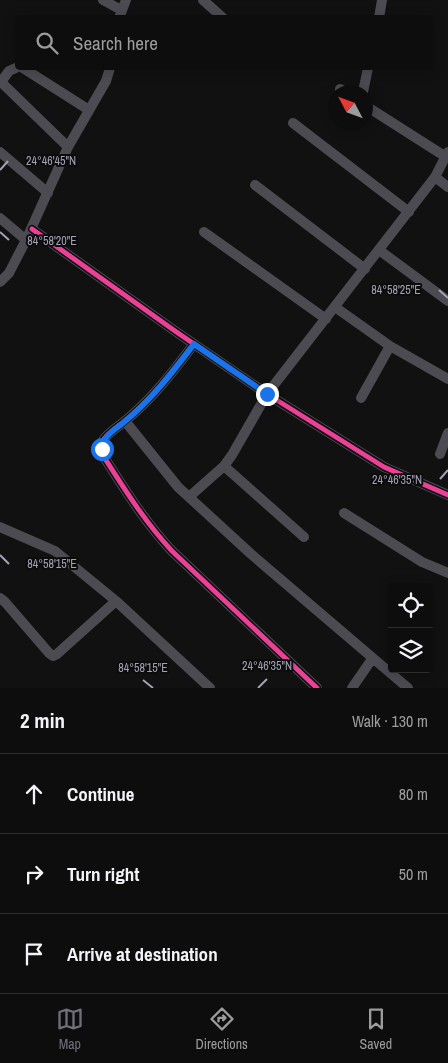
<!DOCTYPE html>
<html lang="en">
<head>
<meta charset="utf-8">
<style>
  :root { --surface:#0d0d0d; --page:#1b1b1b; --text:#f1f3f6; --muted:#9a9c9d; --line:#2d2d2e; --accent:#6f707b }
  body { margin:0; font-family:"Archivo Narrow",sans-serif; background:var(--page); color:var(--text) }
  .controls { position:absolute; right:15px; bottom:15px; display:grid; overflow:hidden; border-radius:5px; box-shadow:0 2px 12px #0003 }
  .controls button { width:45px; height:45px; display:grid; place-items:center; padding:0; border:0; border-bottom:1px solid var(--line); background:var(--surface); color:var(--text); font:25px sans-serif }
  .compass { position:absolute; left:328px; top:85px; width:45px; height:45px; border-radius:50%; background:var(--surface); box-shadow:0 2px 12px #0003; rotate:311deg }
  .stop { position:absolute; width:15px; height:15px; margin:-11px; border:4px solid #1a73e8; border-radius:50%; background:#fff }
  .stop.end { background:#1a73e8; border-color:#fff; box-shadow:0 1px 5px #0008 }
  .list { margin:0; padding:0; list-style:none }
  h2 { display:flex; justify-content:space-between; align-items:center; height:65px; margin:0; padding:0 20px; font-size:21px }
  h2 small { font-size:16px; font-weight:400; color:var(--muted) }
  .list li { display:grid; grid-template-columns:32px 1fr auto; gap:15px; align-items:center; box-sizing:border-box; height:80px; padding:0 20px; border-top:1px solid var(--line) }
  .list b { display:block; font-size:19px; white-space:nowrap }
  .list em { font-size:16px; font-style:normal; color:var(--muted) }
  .icon { flex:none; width:28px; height:28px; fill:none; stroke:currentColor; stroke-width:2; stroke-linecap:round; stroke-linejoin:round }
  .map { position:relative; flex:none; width:448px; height:688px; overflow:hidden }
  .search { position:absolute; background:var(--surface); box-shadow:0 2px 12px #0003; left:15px; right:15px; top:15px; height:55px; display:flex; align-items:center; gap:12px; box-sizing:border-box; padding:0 18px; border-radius:5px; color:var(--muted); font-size:19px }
  .sheet { height:305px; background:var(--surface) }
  nav { display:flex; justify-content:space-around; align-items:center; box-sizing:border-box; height:70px; border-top:1px solid var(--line); background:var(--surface); font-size:14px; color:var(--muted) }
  nav a { display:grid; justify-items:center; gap:2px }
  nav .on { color:var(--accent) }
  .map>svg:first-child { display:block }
</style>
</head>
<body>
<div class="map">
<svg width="448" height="688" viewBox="0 0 448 688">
  <rect width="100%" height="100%" fill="#111"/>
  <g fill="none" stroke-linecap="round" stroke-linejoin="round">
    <path stroke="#4b4b51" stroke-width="10" d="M103,0l18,10
      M203,0l20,18
      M119,18l7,-18
      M379,18l3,-18
      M23,68l66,42
      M0,81l68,66
      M1,82l8,-11 9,-4
      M340,89l6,3
      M363,92l5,-24
      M366,106l80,51
      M293,123l116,89
      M0,152l48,41
      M435,177l13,10
      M255,185l110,84
      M0,218l26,22 42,-93 38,-66 4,-13
      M32,229l143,102 92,63 117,73 64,28
      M204,232l122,87
      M379,250l69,51
      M0,282l9,-9 17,-33
      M335,307l55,39 58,33
      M194,344c-22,29 -41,54 -69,77 -7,6 -19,13 -23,21 -2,5 1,11 2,15 21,33 41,65 68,94l145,137
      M361,398l29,-52
      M125,421l53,66 73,67 157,134
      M440,454l8,-21
      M224,466l80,71
      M189,497l35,-31 8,-11 35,-61 168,-217 13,-25
      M344,513l78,49 26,11
      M0,527l55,24 61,50 94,87
      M0,598l5,4 44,51 4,3 4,-2 59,-53
      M352,688l20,-29"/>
    <g stroke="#0c0c0d" stroke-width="8">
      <path id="cycleway" d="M32,229l143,102 92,63 117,73 64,28
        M194,344c-22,29 -41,54 -69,77 -7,6 -19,13 -23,21 -2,5 1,11 2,15 21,33 41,65 68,94l145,137"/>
    </g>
    <use href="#cycleway" stroke="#ea4096" stroke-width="5"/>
  </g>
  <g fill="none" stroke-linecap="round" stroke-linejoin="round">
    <path stroke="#1a73e8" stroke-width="6" d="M102,449c0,-12 12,-19 21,-26 29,-24 48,-49 71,-79l73,50"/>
  </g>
  <path fill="none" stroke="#a1a3b4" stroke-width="2" d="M0,170l8,-9M0,232l9,8M439,290l9,8M440,479l8,-9M0,555l9,9M143,680l10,8M258,688l9,-9"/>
  <g font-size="12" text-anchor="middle" fill="#a1a3b4" stroke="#0c0c0d" stroke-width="4" stroke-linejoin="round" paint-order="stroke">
    <text x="51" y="165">24°46'45"N</text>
    <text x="52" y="245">84°58'20"E</text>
    <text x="396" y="294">84°58'25"E</text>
    <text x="397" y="484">24°46'35"N</text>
    <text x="52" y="568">84°58'15"E</text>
    <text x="267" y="670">24°46'35"N</text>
    <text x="143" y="672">84°58'15"E</text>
  </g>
</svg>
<div class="controls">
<button><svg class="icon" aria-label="locate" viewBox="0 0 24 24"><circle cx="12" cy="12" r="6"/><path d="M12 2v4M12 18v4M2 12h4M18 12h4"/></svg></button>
<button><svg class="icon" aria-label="layers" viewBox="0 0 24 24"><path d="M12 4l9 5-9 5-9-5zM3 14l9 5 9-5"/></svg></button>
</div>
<svg class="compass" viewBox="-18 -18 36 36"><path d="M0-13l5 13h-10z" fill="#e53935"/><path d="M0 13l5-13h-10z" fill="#9a9c9d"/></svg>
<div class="stop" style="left:102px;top:449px"></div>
<div class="stop end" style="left:267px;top:394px"></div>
<div class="search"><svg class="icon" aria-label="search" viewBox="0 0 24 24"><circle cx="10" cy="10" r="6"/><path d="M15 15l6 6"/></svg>Search here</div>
</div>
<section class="sheet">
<h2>2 min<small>Walk · 130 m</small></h2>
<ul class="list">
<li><svg class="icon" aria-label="ahead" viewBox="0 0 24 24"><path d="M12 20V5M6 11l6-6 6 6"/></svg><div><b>Continue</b></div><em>80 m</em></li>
<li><svg class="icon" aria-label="right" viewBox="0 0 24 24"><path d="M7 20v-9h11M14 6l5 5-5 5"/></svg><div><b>Turn right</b></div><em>50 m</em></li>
<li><svg class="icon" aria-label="arrive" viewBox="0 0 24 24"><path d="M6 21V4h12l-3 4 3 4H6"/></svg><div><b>Arrive at destination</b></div></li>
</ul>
</section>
<nav>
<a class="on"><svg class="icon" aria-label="map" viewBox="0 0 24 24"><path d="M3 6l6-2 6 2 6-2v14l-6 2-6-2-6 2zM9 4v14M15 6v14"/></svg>Map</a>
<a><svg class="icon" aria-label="directions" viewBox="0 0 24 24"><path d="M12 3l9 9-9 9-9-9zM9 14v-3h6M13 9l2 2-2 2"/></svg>Directions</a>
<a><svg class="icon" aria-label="saved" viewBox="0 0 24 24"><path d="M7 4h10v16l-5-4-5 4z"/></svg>Saved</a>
</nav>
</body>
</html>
